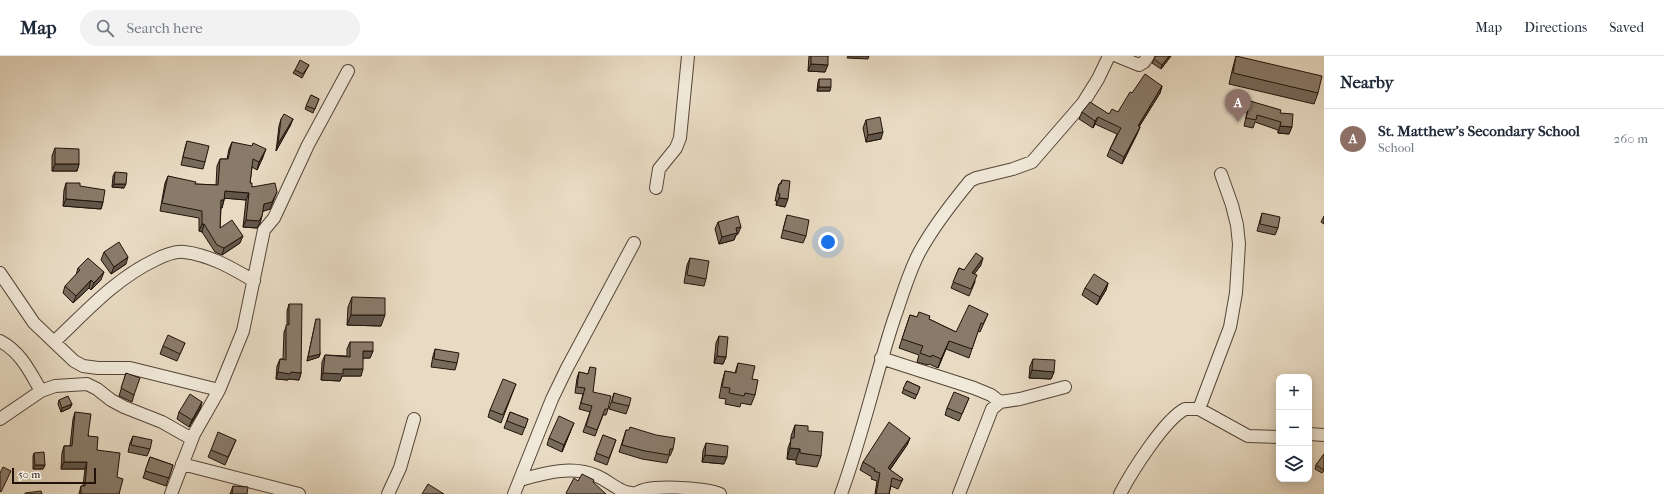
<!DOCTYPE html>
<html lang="en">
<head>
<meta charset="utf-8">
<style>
  :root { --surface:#fff; --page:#f2f2f3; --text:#1f2937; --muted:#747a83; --line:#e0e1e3; --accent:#8f2418 }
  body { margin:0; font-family:"IM FELL French Canon",serif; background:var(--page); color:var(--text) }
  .controls { position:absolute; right:12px; bottom:12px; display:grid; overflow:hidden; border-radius:8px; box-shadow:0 2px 10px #0003 }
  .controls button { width:36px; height:36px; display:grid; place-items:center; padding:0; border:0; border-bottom:1px solid var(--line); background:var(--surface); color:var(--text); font:20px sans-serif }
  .scale { position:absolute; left:12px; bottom:10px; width:84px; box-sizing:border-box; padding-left:4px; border:2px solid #22130a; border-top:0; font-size:11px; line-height:14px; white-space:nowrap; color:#22130a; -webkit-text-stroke:3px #f0e8d8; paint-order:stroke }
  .you { position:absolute; left:828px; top:186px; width:14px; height:14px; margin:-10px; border:3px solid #fff; border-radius:50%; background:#1a73e8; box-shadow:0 0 0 6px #1a73e833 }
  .badge { display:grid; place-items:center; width:26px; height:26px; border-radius:50%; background:var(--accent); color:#fff; font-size:13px; font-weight:700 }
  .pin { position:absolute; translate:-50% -33px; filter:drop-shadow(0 1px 2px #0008) }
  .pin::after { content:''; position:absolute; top:21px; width:14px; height:12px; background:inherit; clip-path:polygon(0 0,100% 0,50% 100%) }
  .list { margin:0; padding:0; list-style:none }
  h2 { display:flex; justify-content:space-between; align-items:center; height:52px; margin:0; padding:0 16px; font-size:17px }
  h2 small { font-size:13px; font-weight:400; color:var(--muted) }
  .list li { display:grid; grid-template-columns:26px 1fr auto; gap:12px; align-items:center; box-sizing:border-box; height:60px; padding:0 16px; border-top:1px solid var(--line) }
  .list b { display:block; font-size:15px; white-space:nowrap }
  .list p { margin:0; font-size:13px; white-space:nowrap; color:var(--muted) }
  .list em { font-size:13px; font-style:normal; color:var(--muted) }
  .icon { flex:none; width:22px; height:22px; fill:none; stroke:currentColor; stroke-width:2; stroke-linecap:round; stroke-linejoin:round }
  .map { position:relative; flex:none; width:1324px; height:438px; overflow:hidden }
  header { display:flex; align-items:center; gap:24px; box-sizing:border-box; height:56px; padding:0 20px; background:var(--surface); border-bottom:1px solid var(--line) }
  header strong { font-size:19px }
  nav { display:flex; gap:22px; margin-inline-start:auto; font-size:14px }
  .search { width:280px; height:36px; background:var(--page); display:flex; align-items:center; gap:10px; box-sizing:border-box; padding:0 14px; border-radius:22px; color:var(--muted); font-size:15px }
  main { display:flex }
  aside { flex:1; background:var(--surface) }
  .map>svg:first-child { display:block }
</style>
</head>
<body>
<header>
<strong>Map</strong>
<div class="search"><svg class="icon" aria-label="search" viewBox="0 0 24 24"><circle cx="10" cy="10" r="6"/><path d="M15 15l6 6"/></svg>Search here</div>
<nav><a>Map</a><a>Directions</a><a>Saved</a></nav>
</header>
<main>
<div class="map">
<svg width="1324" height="438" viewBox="0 0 1324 438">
  <rect width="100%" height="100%" fill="#e8dbc3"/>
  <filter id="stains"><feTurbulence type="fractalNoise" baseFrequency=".005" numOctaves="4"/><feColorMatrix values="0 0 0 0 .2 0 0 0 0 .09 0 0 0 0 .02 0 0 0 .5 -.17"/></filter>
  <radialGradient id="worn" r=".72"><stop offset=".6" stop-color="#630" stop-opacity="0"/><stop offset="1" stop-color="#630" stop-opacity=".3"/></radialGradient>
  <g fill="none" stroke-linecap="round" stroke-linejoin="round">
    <g stroke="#544538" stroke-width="14">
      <path id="street" d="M1117,0l22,9 5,-3 4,-6
        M656,132l3,-19 17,-21 4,-10 8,-82
        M0,217l34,50 40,38 9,5 15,2h32l89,22
        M0,285c21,11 30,31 41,50
        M54,286c32,-30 61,-63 101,-82 8,-4 20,-9 29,-8 26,3 48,16 70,29
        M881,302l93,30 17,7 9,7
        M1199,353l31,-82 6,-34 3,-49 -2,-19 -5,-20 -11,-31
        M0,363l41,-28 14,-5 32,-2 10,5 14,11 13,7 38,15 30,17
        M1309,378l15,1
        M182,408l117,30
        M520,424c25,-7 52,-15 77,-4 9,4 16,10 24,14 5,3 11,3 15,4
        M171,438l23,-60 25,-44 24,-59 21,-101 10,-12 34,-73 40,-74
        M388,438l12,-26 14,-49
        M514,438l38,-95 15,-31 67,-125
        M636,438c7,-11 73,-6 84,0
        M841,438c21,-57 34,-117 53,-175 8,-22 14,-45 25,-66 14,-26 32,-49 51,-72l6,-3 37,-9 19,-7 51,-59 15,-24 11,-23
        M959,438l33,-85 8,-7 20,-3 45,-12
        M1120,438c11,-21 44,-74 65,-85h14l49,27 31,1"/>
    </g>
    <use href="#street" stroke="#f0e8d8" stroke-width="12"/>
  </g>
  <path fill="#766a5b" stroke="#22130a" d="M809,0h19l-3,16 -17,-1z
    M1156,0h15l-10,13 -9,-6z
    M1236,0l82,37 -4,11 -85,-20 4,-17z
    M309,9l-7,13 -9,-5 2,-3z
    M819,23l11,12h-13l1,-9z
    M1162,30l-2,7 -21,34h1l-3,7 -15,30 -15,-8 3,-7 7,-15 -22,-10 -2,4 -14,-9 3,-7 27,2 9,-2 14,-19z
    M311,39l8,4 -6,14 -8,-4z
    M1250,45l30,12 9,21 -11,-1v-3l-23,-8 -2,6 -9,-2 4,-18z
    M281,63h12l-3,7 -14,25 3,-25z
    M866,64l15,19 -15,3 -3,-14z
    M187,85l18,21 -2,7 -22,-4 4,-17z
    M232,86l31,15 -6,13 -5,-3 -2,16 2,4 22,12 -4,10 -7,2 -3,12 -3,5 -14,-1 3,-27 -21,-2 -1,2 -2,8h-1l-1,20 20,15 -18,12 -7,-3 -13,-20 -3,-1v-13l-39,-7 5,-28 3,-7 27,8 21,1 1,-19 3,-7h7l2,-10z
    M55,92l24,16 -2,7h-25v-15z
    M115,116l9,16 -12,-1 1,-11z
    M782,124l3,27 -9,-2 1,-4h-2l2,-10 2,-7h1z
    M66,127l14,3 23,16 -2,7 -38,-3 1,-16z
    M1262,157l16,15 -3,7 -18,-4 3,-11z
    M787,159l19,21 -3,7 -22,-5 4,-16z
    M1324,160v8l-3,-2z
    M718,166l20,12 -2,1 -2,5 -15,4 -4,-15z
    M104,196l22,12 -15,10 -10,-14z
    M690,202l16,21 -2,7 -20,-3 3,-18z
    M981,209l-7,9 1,8 -6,14 -18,-8 8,-20 5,2z
    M78,212l23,12 -10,10 -2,-2 -16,15 -10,-10 2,-7 11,-11z
    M1108,227l-2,7 -9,15 -15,-10 3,-7z
    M352,241l29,29 -34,-1 1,-18z
    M289,248l12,69 -2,7 -11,-1v1l-12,-1 1,-13 3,-7h3l1,-27 3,-7v-14z
    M988,258l-8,18 -2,-1 -9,27 -23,-9 -8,19 -9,-4 -1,1 -11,-3 2,-7 -20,-7 11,-33 7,2 12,2 27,13z
    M316,263l4,35 -1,3 -12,4z
    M719,280l7,21 -3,7 -9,-1 2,-20z
    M350,286l23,9 -3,7h-7l-2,18h-19l-2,5 -19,-1 1,-18 3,-7 22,1v-7z
    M185,287l-8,18 -17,-7 3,-8z
    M435,293l22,14 -2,7 -24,-3 2,-11z
    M1033,303l21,13 -3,7 -22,-1 1,-12z
    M738,307l14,16 3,16 -4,10 -10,-2 -1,4 -15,-3 1,-5 -7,-1 3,-16 3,-11 10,2z
    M590,311l3,25 15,17 -2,6h-3l-8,21 -12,-4 7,-20 -11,-3 4,-15 -8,-1 2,-15 2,-6 9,2z
    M126,317l8,22 -2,7 -13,-6z
    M907,325l13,6 -5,12 -13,-6z
    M516,328l-15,39 -13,-6 2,-7z
    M614,337l15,13 -3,8 -17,-5z
    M969,342l-10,23 -14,-6 2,-7z
    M59,344l13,4 -2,4 -9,4 -3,-8z
    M202,346l-2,7 -11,18 -12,-8 2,-7z
    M75,356l22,38 20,27 2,17h-40l2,-8h2l2,-17h-24l1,-16 2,-7h6l3,-27z
    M510,356l18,7 -6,16 -18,-7z
    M795,369l13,6 13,25 -4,11 -21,-3v-4l-9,-1 1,-11 3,-8v-4z
    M571,374l-9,22 -15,-7 2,-7z
    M626,374l47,19 -3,7h-1l-2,7 -25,-4 -23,-7z
    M603,379l13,5 -9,25 -13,-5z
    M133,380l17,13 -3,7 -19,-4 2,-9z
    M910,382l-3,7 -17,25 13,9 -5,10 -7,-3 -2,8h-14l2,-13 -6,-2 1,-2 -12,-7 3,-8z
    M236,384l-11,25 -17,-8 3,-7z
    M706,387l18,21 -22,-2 1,-11z
    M34,397l11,12 -2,4h-10v-13z
    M1324,398v17l-2,2 -7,-4 1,-4z
    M150,401l23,8 -7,21 -23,-8z
    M233,430l14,8h-17z"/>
  <path fill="#60564a" stroke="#22130a" d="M848,0h21l-1,3 -21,-1z
    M1169,0h2l-10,13 1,-4z
    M811,8l17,1 -3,7 -17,-1z
    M1162,30l-2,7 -25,40 3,-7z
    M819,31h12l-1,4h-13z
    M1098,61l-3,7 -2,4 2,-7z
    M293,63l-3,7 -14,25 2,-7z
    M1280,70l12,1 -3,7 -11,-1z
    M1140,71l-3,7 -15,30 2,-7z
    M883,76l-2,7 -15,3 2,-7z
    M266,93l-3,8 -6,13 2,-8z
    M55,108h24l-2,7h-25z
    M114,128h12l-2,4 -12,-1z
    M225,135l24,2 -3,7 -24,-2z
    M277,136l-7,17 -9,3 3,-8z
    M779,142l9,1 -3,8 -9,-2z
    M66,143l37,3 -2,7 -38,-3z
    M221,144h3l-2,8 -4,-1z
    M262,160l-2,7 -3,5 -14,-1 3,-7z
    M202,168h2l-2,8 -3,-1z
    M741,171l-3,7 -2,1 -2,5 -15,4 3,-7 14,-9z
    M243,180l-3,7 -18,12 2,-7z
    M128,201l-2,7 -15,10 3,-7z
    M983,202l-2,7 -11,15 2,-7z
    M104,216l-3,8 -10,10 3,-7z
    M91,224l-2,8 -16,15 3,-7z
    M1108,227l-2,7 -9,15 3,-8z
    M351,259h34l-4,11 -34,-1z
    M949,285l-3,8 -8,19 3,-9z
    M363,295h10l-3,7h-9z
    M320,298l-1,3 -12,4 1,-4z
    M717,300l9,1 -3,7 -9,-1z
    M343,313h20l-2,7h-19l-2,5 -19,-1 2,-7z
    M1032,314l22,2 -3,7 -22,-1z
    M278,316h13l10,1 -2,7 -11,-1v1l-12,-1z
    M202,346l-2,7 -11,18 3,-7z
    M72,348l-2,4 -9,4 1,-4z
    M574,367l-3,7 -9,22 2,-7z
    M910,382l-3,7 -22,31 3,-8z
    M790,392l10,1 -4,11 -9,-1z
    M705,399l22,2 -3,7 -22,-2z
    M64,406h23l-2,7h-24z
    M35,409h10l-2,4h-10z"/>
  <path fill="#897b6a" stroke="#22130a" d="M811,0h17v9l-17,-1z
    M1156,0h13l-7,9 -8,-6z
    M1236,0l86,20 -4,17 -85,-20z
    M300,4l9,5 -6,9 -8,-4z
    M1145,18l17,12 -24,40 2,1 -16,30 -14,-8 11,-21 -23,-11 -3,4 -13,-9 8,-10 19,12 3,-5 6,3 12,-20 2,1z
    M819,23h12v8h-12z
    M311,39l8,4 -4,10 -9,-3z
    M1250,45l31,9 -1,3 13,1 -1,13 -12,-1 1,-4 -24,-7 -1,5 -10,-2z
    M284,58l9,5 -15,25 3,-25z
    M880,61l3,15 -15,3 -2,-15z
    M187,85l22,5 -4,16 -22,-5z
    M232,86l20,4 1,-3 13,6 -7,13 -6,-3 -3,24h2v4l23,-4 2,9 -5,10 -8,2 -2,12 -3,5 -13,-1 3,-27 -24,-2 -1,9h-3l-1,28 12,-8 11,16 -19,12 -7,-3 -13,-21h-2v-13l-40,-8 6,-27 28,6 -1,2 23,1 2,-26h8z
    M55,92l24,1v15h-24z
    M115,116l12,1 -1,11h-12z
    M782,124l8,1 -2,18 -9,-1 1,-4 -2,-1 1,-9h2z
    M66,127h14v3l25,4 -2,12 -37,-3z
    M1262,157l18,4 -2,11 -18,-4z
    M787,159l22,5 -3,16 -23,-6z
    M738,160l3,11 -5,1 1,5 -15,4 -4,-15z
    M119,186l9,15 -14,10 -10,-15z
    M976,197l7,5 -11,15 5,2 -6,14 -18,-7 6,-14 5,2z
    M88,202l16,14 -10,11 -3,-3 -15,16 -11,-10 15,-16 -2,-2z
    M690,202l19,3 -3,18 -19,-4z
    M1094,218l14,9 -8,14 -15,-9z
    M352,241l33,1v17h-34z
    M289,248h13l-1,69 -10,-1 -1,2 -12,-2 2,-13 6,1v-35h3z
    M969,249l19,9 -5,10 -2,-1 -9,26 -23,-8 -8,18 -9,-4 -1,2 -11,-4 3,-7 -21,-7 8,-24 7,2 2,-5 11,4 -1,3 27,13z
    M316,263h4v35l-12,3z
    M168,279l17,8 -5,11 -17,-8z
    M719,280l9,1 -2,20 -9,-1z
    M350,286h23v9h-10v18h-20v5l-20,-1 2,-18 25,2z
    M435,293l24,4 -2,10 -23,-4z
    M1033,303l22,1 -1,12 -22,-2z
    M738,307l17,3 -3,13 6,1 -3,15 -10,-2 -1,3 -15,-3 1,-5 -8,-1 3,-16 11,2z
    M590,311l6,1 -3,24 18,4 -3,13h-3l-8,21 -11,-4 6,-20 -11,-3 4,-15 -8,-1 2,-15 9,2z
    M126,317l14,5 -6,17 -13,-7z
    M503,323l13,5 -13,31 -13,-5z
    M907,325l13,6 -3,8 -14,-6z
    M954,336l15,6 -7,16 -15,-6z
    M614,337l17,5 -2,8 -17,-4z
    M190,338l12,8 -10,18 -13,-8z
    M68,340l4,8 -10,4 -3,-8z
    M75,356l16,2 -3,22 10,1 -1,13 23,3 -3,24 6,2 -4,15h-38v-8h4l2,-24h-23v-16h8z
    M510,356l18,7 -3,9 -18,-7z
    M559,360l15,7 -10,22 -15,-7z
    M889,366l21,16 -22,30 15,11 -2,2 -9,-3 -3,16h-13l4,-21 -6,-2 1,-2 -12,-7z
    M795,369l13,1v5l15,1 -2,24 -21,-3v-4l-10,-1 1,-10h3z
    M630,371l26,8 19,3 -2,11h-3l-1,6 -24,-4 -23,-6 4,-15h3z
    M218,376l18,8 -8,17 -17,-7z
    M603,379l13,5 -7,18 -13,-5z
    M133,380l19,4 -2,9 -19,-4z
    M706,387l22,3 -1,11 -22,-2z
    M44,396l1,13h-10l-1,-12z
    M1324,398v16l-8,-5z
    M150,401l23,8 -4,13 -24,-7z
    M3,411l8,4 -10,21 -1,-1v-18z
    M582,418l12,6 -1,2 13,12h-38l-2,-1 8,-15 4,3z
    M428,428l16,10h-22z
    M233,430l15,1 -1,7h-15z
    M41,435l1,3h-17v-1z"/>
  <rect width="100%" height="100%" filter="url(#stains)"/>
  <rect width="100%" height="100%" fill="url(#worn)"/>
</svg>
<div class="controls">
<button>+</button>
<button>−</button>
<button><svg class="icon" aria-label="layers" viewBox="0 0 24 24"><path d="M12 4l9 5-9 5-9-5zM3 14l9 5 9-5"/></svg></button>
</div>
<div class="scale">50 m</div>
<div class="you"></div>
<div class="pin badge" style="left:1238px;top:66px;background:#8d6e63">A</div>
</div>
<aside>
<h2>Nearby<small></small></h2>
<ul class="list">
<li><span class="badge" style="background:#8d6e63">A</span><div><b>St. Matthew's Secondary School</b><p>School</p></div><em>260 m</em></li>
</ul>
</aside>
</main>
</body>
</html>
